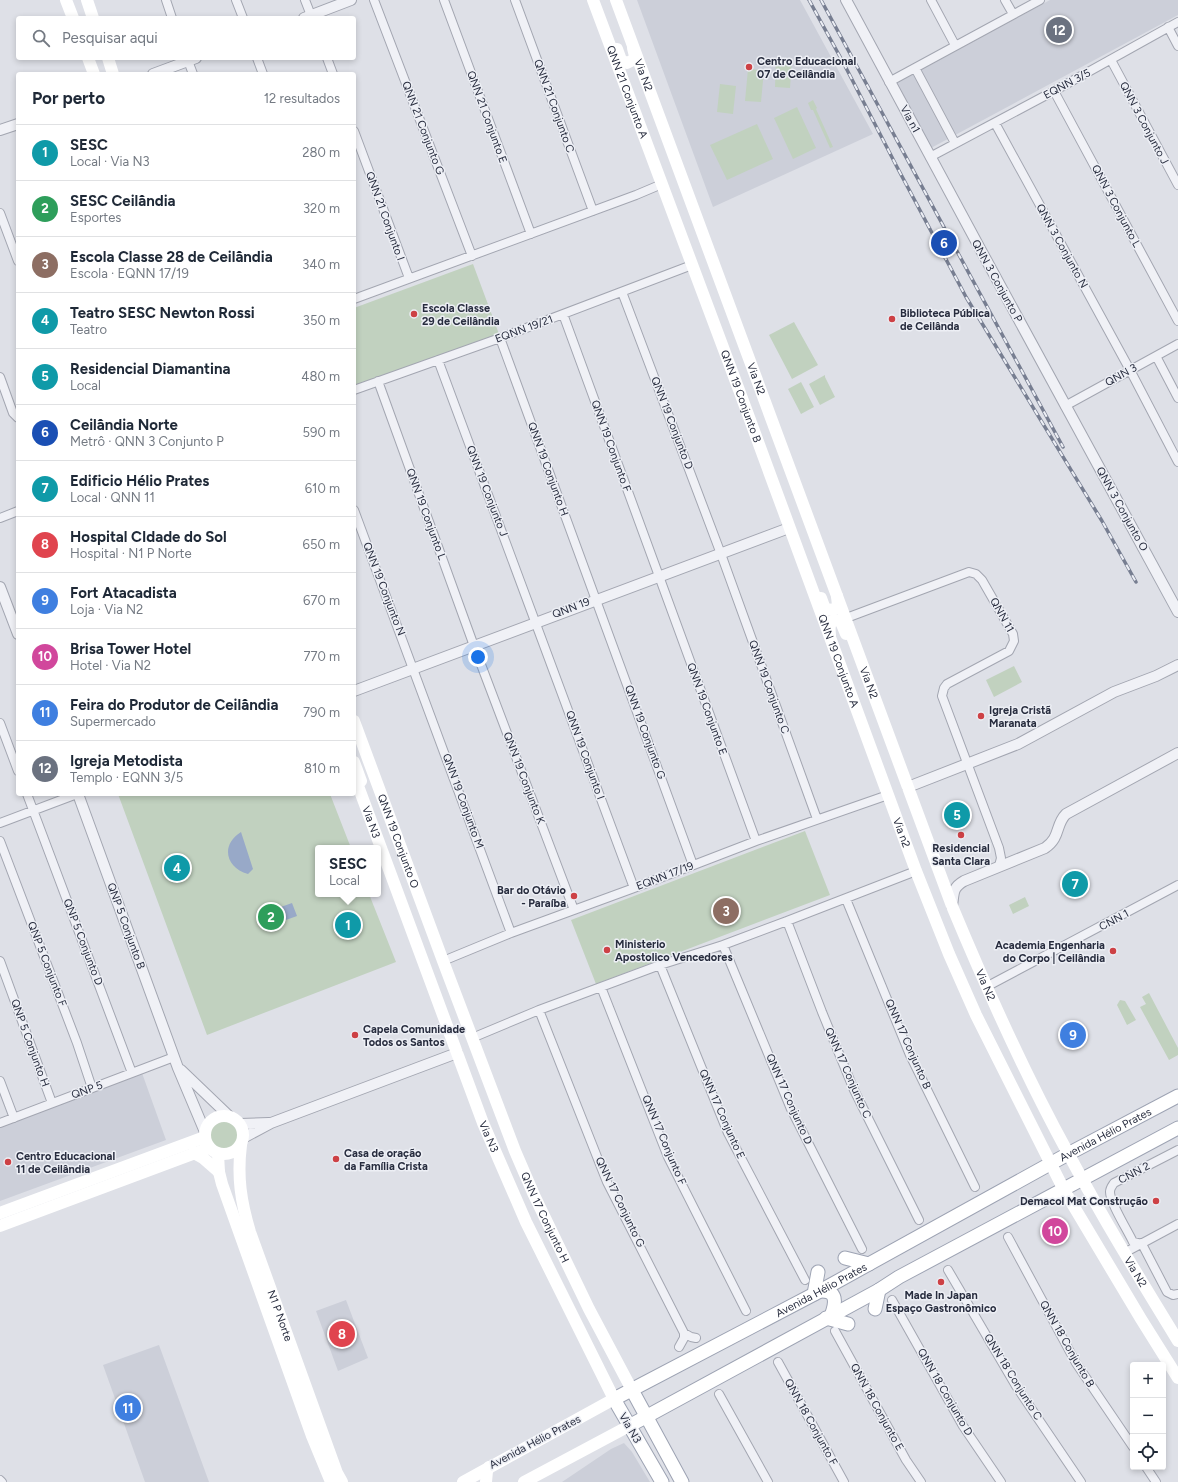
<!DOCTYPE html>
<html lang="pt">
<head>
<meta charset="utf-8">
<style>
  :root { --surface:#fff; --page:#f2f2f3; --text:#1f2937; --muted:#747a83; --line:#e0e1e3; --accent:#cd4145 }
  body { margin:0; font-family:Figtree,sans-serif; background:var(--page); color:var(--text) }
  .controls { position:absolute; right:12px; bottom:12px; display:grid; overflow:hidden; border-radius:4px; box-shadow:0 2px 6px #0003 }
  .controls button { width:36px; height:36px; display:grid; place-items:center; padding:0; border:0; border-bottom:1px solid var(--line); background:var(--surface); color:var(--text); font:20px sans-serif }
  .you { position:absolute; left:478px; top:657px; width:14px; height:14px; margin:-10px; border:3px solid #fff; border-radius:50%; background:#1a73e8; box-shadow:0 0 0 6px #1a73e833 }
  .badge { display:grid; place-items:center; width:26px; height:26px; border-radius:50%; background:var(--accent); color:#fff; font-size:13px; font-weight:700 }
  .pin { position:absolute; translate:-50% -50%; border:2px solid #fff; box-shadow:0 1px 4px #0006 }
  .popup { position:absolute; left:315px; top:845px; width:66px; height:52px; box-sizing:border-box; display:grid; place-content:center; border-radius:4px; background:var(--surface); filter:drop-shadow(0 1px 3px #0005); font-size:13px; white-space:nowrap; color:var(--muted) }
  .popup b { font-size:15px; color:var(--text) }
  .popup::after { content:''; position:absolute; left:50%; top:100%; margin-left:-8px; border:8px solid transparent; border-top-color:var(--surface) }
  .list { margin:0; padding:0; list-style:none }
  h2 { display:flex; justify-content:space-between; align-items:center; height:52px; margin:0; padding:0 16px; font-size:17px }
  h2 small { font-size:13px; font-weight:400; color:var(--muted) }
  .list li { display:grid; grid-template-columns:26px 1fr auto; gap:12px; align-items:center; box-sizing:border-box; height:56px; padding:0 16px; border-top:1px solid var(--line) }
  .list b { display:block; font-size:15px; white-space:nowrap }
  .list p { margin:0; font-size:13px; white-space:nowrap; color:var(--muted) }
  .list em { font-size:13px; font-style:normal; color:var(--muted) }
  .icon { flex:none; width:22px; height:22px; fill:none; stroke:currentColor; stroke-width:2; stroke-linecap:round; stroke-linejoin:round }
  .map { position:relative; flex:none; width:1178px; height:1482px; overflow:hidden }
  .search { position:absolute; background:var(--surface); box-shadow:0 2px 6px #0003; left:16px; top:16px; width:340px; height:44px; display:flex; align-items:center; gap:10px; box-sizing:border-box; padding:0 14px; border-radius:4px; color:var(--muted); font-size:15px }
  .panel { position:absolute; background:var(--surface); box-shadow:0 2px 6px #0003; left:16px; top:72px; width:340px; height:724px; border-radius:4px }
  .map>svg:first-child { display:block }
</style>
</head>
<body>
<div class="map">
<svg width="1178" height="1482" viewBox="0 0 1178 1482">
  <rect width="100%" height="100%" fill="#dee0e7"/>
  <path fill="#cccfd9" d="M637,0h163l73,134 -160,73z
    M1050,0h128v15l-247,133 -34,-65z
    M142,1073l24,67 -166,61v-75z
    M346,1300l22,58 -30,13 -22,-60z
    M159,1345l50,137h-64l-42,-117z
    M624,1443l8,9 18,30h-88l49,-33z"/>
  <path fill="#c1d1bf" d="M776,59h16l-2,29 -15,-1z
    M748,69l16,1 -3,32 -16,-1z
    M720,84l16,2 -3,28 -16,-2z
    M813,100l4,8 -1,1 17,38 -3,1 -17,-38h-2l-3,-7z
    M797,107l19,41 -23,11 -19,-41z
    M757,124l16,35 -46,21 -17,-35z
    M473,264l26,70 -145,54v-80z
    M794,322l24,43 -26,14 -23,-44z
    M825,375v2l10,20 -15,8 -11,-21z
    M801,382l13,25 -13,7 -13,-25z
    M1014,666l8,16 -28,15 -8,-17z
    M118,794h212l21,54h-33v46h51l27,68 -189,73z
    M805,831l25,64 -234,89 -25,-64z
    M1025,897l4,9 -16,8 -4,-9z
    M1149,993l29,55v7l-9,5 -29,-53 6,-3 -4,-7z
    M1120,1000l5,1 11,19 -9,5 -10,-20z
    M209 1135a15 15 0 1 1 30 0a15 15 0 1 1-30 0Z"/>
  <path fill="#98a9c8" d="M241,832l12,37 -5,5c-22,-6 -28,-29 -7,-42z
    M292,903l5,13 -25,9 -5,-13z"/>
  <g fill="none" stroke-linecap="round" stroke-linejoin="round">
    <g stroke="#a3a6b1" stroke-width="10">
      <path id="minor" d="M166,0l6,18
        M236,0l7,18
        M305,0l7,18
        M374,0l98,256
        M444,0l87,234
        M515,0l78,211
        M931,0l24,45
        M1005,0l8,14
        M1168,27l10,19
        M187,58l6,16
        M257,58l6,16
        M327,58l6,16
        M1111,60l67,125
        M915,68l40,75
        M889,82l151,-82
        M1054,91l124,230
        M995,123l135,247 48,92
        M354,131l55,147
        M930,157l124,-66 124,-69
        M0,213l18,48
        M622,292l99,262 96,265
        M354,299l282,-104 26,-11
        M563,314l193,527
        M500,338l193,527
        M1156,356l22,42
        M438,360l196,528
        M0,377l13,36 5,5
        M378,381l96,265 100,264
        M354,390l146,-52 192,-73
        M1065,406l113,-62
        M354,510l157,423
        M0,518l18,-7
        M841,620l128,-48 7,2 6,6 31,54 1,7 -5,10 -62,33 -3,4 -2,8 57,152 2,10 -2,8
        M0,723l18,48
        M27,794l105,279
        M0,823l77,-29
        M0,841l77,202 15,45
        M846,899l64,156 65,132
        M787,921l35,91 32,78 65,130
        M723,945l68,164 71,140
        M0,961l52,142
        M443,961l68,-28 123,-45 122,-47 132,-46
        M660,965l68,168 77,147
        M601,987l67,170 78,154
        M986,987l192,-102
        M539,1010l68,172 77,151v5l-5,9
        M472,1038l67,-28 121,-45 63,-20 64,-24 129,-50
        M0,1081l14,37
        M0,1123l174,-66
        M1178,1150l-64,33c-2,3 -4,5 -4,9 0,11 18,39 23,50l9,2 25,48 6,3 5,-1
        M1008,1237l68,126 57,84
        M1124,1253l54,-29
        M948,1270l68,116 65,96
        M892,1300l71,126 38,56
        M835,1331l71,129 15,22
        M684,1333l7,4 5,1
        M778,1362l66,120
        M719,1394l49,88
        M1146,1467l10,15
        M0,1480l2,2"/>
    </g>
    <g stroke="#a3a6b1" stroke-width="12">
      <path id="tertiary" d="M846,0l137,254 195,358
        M304,18l47,-18
        M153,74l43,-16
        M0,130l18,-6
        M0,587l18,47
        M354,691l435,-163
        M908,787l110,-43 96,-52 42,-16 22,-11
        M78,794l100,274 27,64
        M952,906c2,-13 0,-18 12,-25l81,-33c16,-11 10,-23 21,-34l112,-61
        M181,1070l48,46
        M240,1124l29,-1
        M243,1138l28,-15 186,-70"/>
    </g>
    <g stroke="#9da3b3" stroke-width="15">
      <g id="primary">
        <path d="M845,1258l24,6"/>
        <path d="M820,1291c18,-1 16,12 11,25"/>
        <path d="M814,1294l4,-22"/>
        <path d="M875,1309l4,-19"/>
        <path d="M826,1318l22,6"/>
        <path d="M632,1390l50,92"/>
        <path d="M629,1426l250,-136 20,-13 279,-149"/>
        <path id="s6" d="M662,1482l-48,-83 206,-108 248,-137 110,-58"/>
      </g>
    </g>
    <use href="#minor" stroke="#f0f1f6" stroke-width="8"/>
    <use href="#tertiary" stroke="#f0f1f6" stroke-width="10"/>
    <g stroke="#fff" stroke-width="12">
      <path d="M66,0l7,18"/>
      <path d="M87,0l6,18"/>
      <path id="s1" d="M593,0l146,390 177,481 33,83 27,61 88,175 77,129 37,59"/>
      <path id="s2" d="M616,0l336,906c35,84 72,167 116,247 34,64 72,126 110,188"/>
      <path d="M617,49l4,11 6,3 6,-3 2,-4 -2,-8"/>
      <path d="M88,58l6,16"/>
      <path d="M108,58l5,16"/>
      <path d="M821,598l4,11 8,1 5,-4 -1,-10"/>
      <path d="M830,635c-1,-8 -1,-19 11,-13l5,12"/>
      <path id="s3" d="M354,721l89,240 72,190 19,44 55,114 43,81"/>
      <path d="M354,762l7,19"/>
      <path id="s4" d="M354,775l129,348 43,99 88,177 -151,83"/>
      <circle cx="224" cy="1135" r="19"/>
      <path id="s5" d="M241,1145c-4,32 0,57 9,87l87,241 5,9"/>
      <path d="M194,1153l9,5 16,14"/>
      <path d="M218,1154l1,18 3,12 90,252 19,46"/>
      <path d="M0,1213l205,-76"/>
      <path d="M0,1226l209,-78"/>
      <path d="M486,1482l1,-11 2,-4"/>
      <path d="M524,1482l105,-56"/>
    </g>
    <use href="#primary" stroke="#fff" stroke-width="13"/>
    <g stroke="#777e91" stroke-width="3.5">
      <path id="rail" d="M809,0l35,64 53,103 69,130 136,224 34,61
        M821,0l242,447"/>
    </g>
    <use href="#rail" stroke="#edeff5" stroke-width="2" stroke-dasharray="6" stroke-linecap="butt"/>
  </g>
  <g fill="#cd4145" stroke="#edeff5" stroke-width="1.5">
    <circle cx="749" cy="67" r="4"/>
    <circle cx="414" cy="314" r="4"/>
    <circle cx="892" cy="319" r="4"/>
    <circle cx="981" cy="716" r="4"/>
    <circle cx="961" cy="835" r="4"/>
    <circle cx="574" cy="896" r="4"/>
    <circle cx="607" cy="950" r="4"/>
    <circle cx="1113" cy="951" r="4"/>
    <circle cx="355" cy="1035" r="4"/>
    <circle cx="336" cy="1159" r="4"/>
    <circle cx="8" cy="1162" r="4"/>
    <circle cx="1156" cy="1201" r="4"/>
    <circle cx="941" cy="1282" r="4"/>
  </g>
  <g text-anchor="middle" dominant-baseline="central" stroke-width="3" stroke-linejoin="round" paint-order="stroke">
    <g font-size="11" font-weight="bold" fill="#272c3e" stroke="#edeff5" text-anchor="start">
      <text x="757" y="61">Centro Educacional<tspan x="757" dy="13">07 de Ceilândia</tspan></text>
      <text x="422" y="308">Escola Classe<tspan x="422" dy="13">29 de Ceilândia</tspan></text>
      <text x="900" y="313">Biblioteca Pública<tspan x="900" dy="13">de Ceilânda</tspan></text>
      <text x="989" y="710">Igreja Cristã<tspan x="989" dy="13">Maranata</tspan></text>
      <text x="961" y="848" text-anchor="middle">Residencial<tspan x="961" dy="13">Santa Clara</tspan></text>
      <text x="566" y="890" text-anchor="end">Bar do Otávio<tspan x="566" dy="13">- Paraíba</tspan></text>
      <text x="615" y="944">Ministerio<tspan x="615" dy="13">Apostolico Vencedores</tspan></text>
      <text x="1105" y="945" text-anchor="end">Academia Engenharia<tspan x="1105" dy="13">do Corpo | Ceilândia</tspan></text>
      <text x="363" y="1029">Capela Comunidade<tspan x="363" dy="13">Todos os Santos</tspan></text>
      <text x="344" y="1153">Casa de oração<tspan x="344" dy="13">da Família Crista</tspan></text>
      <text x="16" y="1156">Centro Educacional<tspan x="16" dy="13">11 de Ceilândia</tspan></text>
      <text x="1148" y="1201" text-anchor="end">Demacol Mat Construção</text>
      <text x="941" y="1295" text-anchor="middle">Made In Japan<tspan x="941" dy="13">Espaço Gastronômico</tspan></text>
    </g>
    <g font-size="11" fill="#272c3e" stroke="#edeff5">
      <text stroke="none"><textPath href="#s2" startOffset="80">Via N2</textPath></text>
      <text transform="translate(1067 84) rotate(-28)">EQNN 3/5</text>
      <text stroke="none"><textPath href="#s1" startOffset="98">QNN 21 Conjunto A</textPath></text>
      <text transform="translate(554 106) rotate(70)">QNN 21 Conjunto C</text>
      <text transform="translate(487 117) rotate(70)">QNN 21 Conjunto E</text>
      <text transform="translate(910 119) rotate(62)">Via n1</text>
      <text transform="translate(1144 123) rotate(62)">QNN 3 Conjunto J</text>
      <text transform="translate(423 128) rotate(69)">QNN 21 Conjunto G</text>
      <text transform="translate(1116 206) rotate(62)">QNN 3 Conjunto L</text>
      <text transform="translate(385 216) rotate(70)">QNN 21 Conjunto I</text>
      <text transform="translate(1062 246) rotate(61)">QNN 3 Conjunto N</text>
      <text transform="translate(997 281) rotate(61)">QNN 3 Conjunto P</text>
      <text transform="translate(524 329) rotate(-20)">EQNN 19/21</text>
      <text transform="translate(1121 375) rotate(-29)">QNN 3</text>
      <text stroke="none"><textPath href="#s2" startOffset="404">Via N2</textPath></text>
      <text stroke="none"><textPath href="#s1" startOffset="423">QNN 19 Conjunto B</textPath></text>
      <text transform="translate(672 423) rotate(69)">QNN 19 Conjunto D</text>
      <text transform="translate(611 446) rotate(70)">QNN 19 Conjunto F</text>
      <text transform="translate(548 469) rotate(70)">QNN 19 Conjunto H</text>
      <text transform="translate(487 491) rotate(69)">QNN 19 Conjunto J</text>
      <text transform="translate(1122 509) rotate(61)">QNN 3 Conjunto O</text>
      <text transform="translate(426 514) rotate(70)">QNN 19 Conjunto L</text>
      <text transform="translate(384 589) rotate(69)">QNN 19 Conjunto N</text>
      <text transform="translate(571 608) rotate(-21)">QNN 19</text>
      <text transform="translate(1002 615) rotate(61)">QNN 11</text>
      <text stroke="none"><textPath href="#s1" startOffset="705">QNN 19 Conjunto A</textPath></text>
      <text stroke="none"><textPath href="#s2" startOffset="728">Via N2</textPath></text>
      <text transform="translate(769 687) rotate(70)">QNN 19 Conjunto C</text>
      <text transform="translate(707 709) rotate(70)">QNN 19 Conjunto E</text>
      <text transform="translate(645 732) rotate(70)">QNN 19 Conjunto G</text>
      <text transform="translate(585 755) rotate(70)">QNN 19 Conjunto I</text>
      <text transform="translate(524 778) rotate(69)">QNN 19 Conjunto K</text>
      <text transform="translate(463 801) rotate(70)">QNN 19 Conjunto M</text>
      <text stroke="none"><textPath href="#s4" startOffset="50">Via N3</textPath></text>
      <text stroke="none"><textPath href="#s1" startOffset="888">Via n2</textPath></text>
      <text stroke="none"><textPath href="#s3" startOffset="128">QNN 19 Conjunto O</textPath></text>
      <text transform="translate(665 876) rotate(-21)">EQNN 17/19</text>
      <text transform="translate(1114 920) rotate(-28)">CNN 1</text>
      <text transform="translate(126 926) rotate(70)">QNP 5 Conjunto B</text>
      <text transform="translate(83 942) rotate(69)">QNP 5 Conjunto D</text>
      <text transform="translate(47 964) rotate(69)">QNP 5 Conjunto F</text>
      <text stroke="none"><textPath href="#s2" startOffset="1052">Via N2</textPath></text>
      <text transform="translate(30 1043) rotate(70)">QNP 5 Conjunto H</text>
      <text transform="translate(908 1044) rotate(66)">QNN 17 Conjunto B</text>
      <text transform="translate(848 1073) rotate(66)">QNN 17 Conjunto C</text>
      <text transform="translate(87 1090) rotate(-20)">QNP 5</text>
      <text transform="translate(789 1099) rotate(66)">QNN 17 Conjunto D</text>
      <text transform="translate(722 1114) rotate(66)">QNN 17 Conjunto E</text>
      <text stroke="none"><textPath href="#s6" startOffset="654">Avenida Hélio Prates</textPath></text>
      <text stroke="none"><textPath href="#s4" startOffset="386">Via N3</textPath></text>
      <text transform="translate(664 1140) rotate(67)">QNN 17 Conjunto F</text>
      <text transform="translate(1134 1173) rotate(-28)">CNN 2</text>
      <text transform="translate(620 1202) rotate(64)">QNN 17 Conjunto G</text>
      <text stroke="none"><textPath href="#s3" startOffset="532">QNN 17 Conjunto H</textPath></text>
      <text stroke="none"><textPath href="#s2" startOffset="1376">Via N2</textPath></text>
      <text stroke="none"><textPath href="#s6" startOffset="330">Avenida Hélio Prates</textPath></text>
      <text stroke="none"><textPath href="#s5" startOffset="177">N1 P Norte</textPath></text>
      <text transform="translate(1067 1344) rotate(60)">QNN 18 Conjunto B</text>
      <text transform="translate(1013 1377) rotate(58)">QNN 18 Conjunto C</text>
      <text transform="translate(945 1392) rotate(60)">QNN 18 Conjunto D</text>
      <text transform="translate(877 1407) rotate(61)">QNN 18 Conjunto E</text>
      <text transform="translate(811 1422) rotate(61)">QNN 18 Conjunto F</text>
      <text transform="translate(630 1428) rotate(60)">Via N3</text>
      <text transform="translate(535 1442) rotate(-28)">Avenida Hélio Prates</text>
    </g>
  </g>
</svg>
<div class="controls">
<button>+</button>
<button>−</button>
<button><svg class="icon" aria-label="locate" viewBox="0 0 24 24"><circle cx="12" cy="12" r="6"/><path d="M12 2v4M12 18v4M2 12h4M18 12h4"/></svg></button>
</div>
<div class="you"></div>
<div class="pin badge" style="left:348px;top:925px;background:#0f9aa8">1</div>
<div class="popup"><b>SESC</b>Local</div>
<div class="pin badge" style="left:271px;top:917px;background:#2e9e5b">2</div>
<div class="pin badge" style="left:726px;top:911px;background:#8d6e63">3</div>
<div class="pin badge" style="left:177px;top:868px;background:#0f9aa8">4</div>
<div class="pin badge" style="left:957px;top:815px;background:#0f9aa8">5</div>
<div class="pin badge" style="left:944px;top:243px;background:#1a4fb4">6</div>
<div class="pin badge" style="left:1075px;top:884px;background:#0f9aa8">7</div>
<div class="pin badge" style="left:342px;top:1334px;background:#e0444e">8</div>
<div class="pin badge" style="left:1073px;top:1035px;background:#3f7fe0">9</div>
<div class="pin badge" style="left:1055px;top:1231px;background:#d1479c">10</div>
<div class="pin badge" style="left:128px;top:1408px;background:#3f7fe0">11</div>
<div class="pin badge" style="left:1059px;top:30px;background:#6b7280">12</div>
<div class="search"><svg class="icon" aria-label="search" viewBox="0 0 24 24"><circle cx="10" cy="10" r="6"/><path d="M15 15l6 6"/></svg>Pesquisar aqui</div>
<section class="panel">
<h2>Por perto<small>12 resultados</small></h2>
<ul class="list">
<li><span class="badge" style="background:#0f9aa8">1</span><div><b>SESC</b><p>Local · Via N3</p></div><em>280 m</em></li>
<li><span class="badge" style="background:#2e9e5b">2</span><div><b>SESC Ceilândia</b><p>Esportes</p></div><em>320 m</em></li>
<li><span class="badge" style="background:#8d6e63">3</span><div><b>Escola Classe 28 de Ceilândia</b><p>Escola · EQNN 17/19</p></div><em>340 m</em></li>
<li><span class="badge" style="background:#0f9aa8">4</span><div><b>Teatro SESC Newton Rossi</b><p>Teatro</p></div><em>350 m</em></li>
<li><span class="badge" style="background:#0f9aa8">5</span><div><b>Residencial Diamantina</b><p>Local</p></div><em>480 m</em></li>
<li><span class="badge" style="background:#1a4fb4">6</span><div><b>Ceilândia Norte</b><p>Metrô · QNN 3 Conjunto P</p></div><em>590 m</em></li>
<li><span class="badge" style="background:#0f9aa8">7</span><div><b>Edificio Hélio Prates</b><p>Local · QNN 11</p></div><em>610 m</em></li>
<li><span class="badge" style="background:#e0444e">8</span><div><b>Hospital CIdade do Sol</b><p>Hospital · N1 P Norte</p></div><em>650 m</em></li>
<li><span class="badge" style="background:#3f7fe0">9</span><div><b>Fort Atacadista</b><p>Loja · Via N2</p></div><em>670 m</em></li>
<li><span class="badge" style="background:#d1479c">10</span><div><b>Brisa Tower Hotel</b><p>Hotel · Via N2</p></div><em>770 m</em></li>
<li><span class="badge" style="background:#3f7fe0">11</span><div><b>Feira do Produtor de Ceilândia</b><p>Supermercado</p></div><em>790 m</em></li>
<li><span class="badge" style="background:#6b7280">12</span><div><b>Igreja Metodista</b><p>Templo · EQNN 3/5</p></div><em>810 m</em></li>
</ul>
</section>
</div>
</body>
</html>
